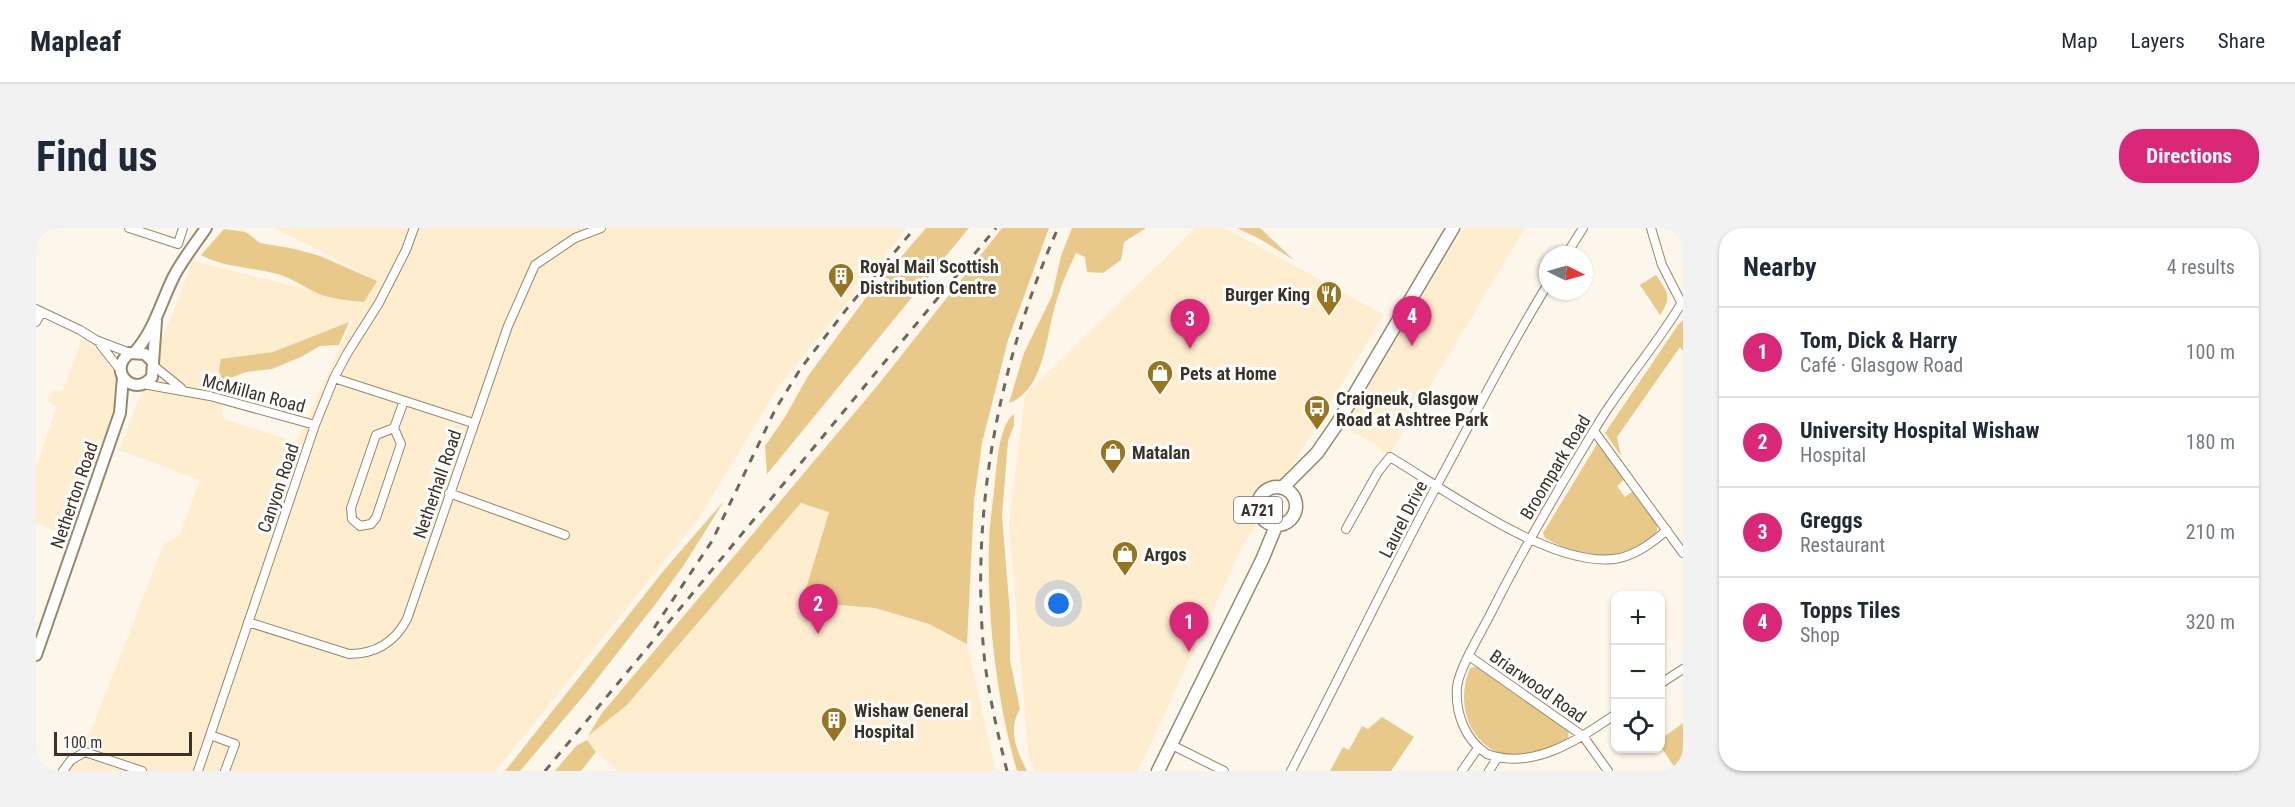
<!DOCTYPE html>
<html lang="en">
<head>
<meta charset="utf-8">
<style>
  :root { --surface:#fff; --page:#f2f2f3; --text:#1f2937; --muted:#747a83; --line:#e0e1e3; --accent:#db2777 }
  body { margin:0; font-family:"Roboto Condensed",sans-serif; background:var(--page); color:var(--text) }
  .controls { position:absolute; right:18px; bottom:18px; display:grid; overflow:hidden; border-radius:12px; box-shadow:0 2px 4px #0004 }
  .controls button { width:54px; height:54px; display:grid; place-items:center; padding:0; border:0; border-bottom:2px solid var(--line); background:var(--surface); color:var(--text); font:30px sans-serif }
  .compass { position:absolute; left:1503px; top:18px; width:54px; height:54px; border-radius:50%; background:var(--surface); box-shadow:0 2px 4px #0004; rotate:95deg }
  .scale { position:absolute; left:18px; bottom:15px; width:138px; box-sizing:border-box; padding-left:6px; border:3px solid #3a3327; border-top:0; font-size:16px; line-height:21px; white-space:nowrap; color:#3a3327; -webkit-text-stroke:4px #fff; paint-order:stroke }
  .you { position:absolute; left:1023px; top:376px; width:21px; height:21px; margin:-15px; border:4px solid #fff; border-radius:50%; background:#1a73e8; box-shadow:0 0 0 9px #1a73e833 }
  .badge { display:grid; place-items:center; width:39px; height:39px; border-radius:50%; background:var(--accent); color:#fff; font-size:20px; font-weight:700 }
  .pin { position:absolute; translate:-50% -50px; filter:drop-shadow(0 2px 3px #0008) }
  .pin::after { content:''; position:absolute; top:32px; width:21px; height:18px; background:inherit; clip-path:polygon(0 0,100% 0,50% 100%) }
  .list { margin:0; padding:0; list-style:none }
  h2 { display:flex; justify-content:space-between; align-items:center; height:78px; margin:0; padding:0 24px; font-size:26px }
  h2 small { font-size:20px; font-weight:400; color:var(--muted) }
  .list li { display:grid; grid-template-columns:39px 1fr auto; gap:18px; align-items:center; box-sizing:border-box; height:90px; padding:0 24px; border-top:2px solid var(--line) }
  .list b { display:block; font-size:22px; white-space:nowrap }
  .list p { margin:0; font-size:20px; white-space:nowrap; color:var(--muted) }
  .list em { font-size:20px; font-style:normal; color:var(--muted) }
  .icon { flex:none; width:33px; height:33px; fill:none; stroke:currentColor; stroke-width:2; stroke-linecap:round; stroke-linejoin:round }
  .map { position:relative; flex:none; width:1647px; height:543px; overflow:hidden; border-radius:24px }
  header { display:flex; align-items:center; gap:36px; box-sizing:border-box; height:84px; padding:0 30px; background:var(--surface); border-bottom:2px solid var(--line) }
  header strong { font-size:28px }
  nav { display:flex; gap:33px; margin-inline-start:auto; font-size:21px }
  .intro { display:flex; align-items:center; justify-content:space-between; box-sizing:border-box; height:144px; padding:0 36px }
  h1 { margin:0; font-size:42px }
  .button { padding:15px 27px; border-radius:24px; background:var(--accent); color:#fff; font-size:21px; font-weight:700 }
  main { display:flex; gap:36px; padding:0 36px }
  aside { flex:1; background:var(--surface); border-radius:24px; box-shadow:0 2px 4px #0004 }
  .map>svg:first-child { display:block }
</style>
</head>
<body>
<header>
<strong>Mapleaf</strong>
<nav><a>Map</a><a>Layers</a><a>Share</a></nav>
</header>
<div class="intro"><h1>Find us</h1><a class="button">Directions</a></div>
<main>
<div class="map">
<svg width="1647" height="543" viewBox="0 0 1647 543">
  <rect width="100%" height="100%" fill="#fdf6ea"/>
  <path fill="#feeecf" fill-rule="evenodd" d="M239,0h632l-130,161 -78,129 -203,253h-440l36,-43 72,-184 16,-9 20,-55 -81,-30 74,-189 168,42 11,-25zM317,92l-57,122 -73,-23v-38l-4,-10 3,-12 51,-7z
    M1159,0h30l159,87 -142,232 -104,224h-104l-6,-19 -19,-229 16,-128z
    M1428,0h61l-134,224h-9l-2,-5 -36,-20z
    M47,109l24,22 9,16 3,13 -5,25 -43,124 -35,-14v-56l21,-60 -10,-6 5,-11 10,2z
    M765,275l28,8 -27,91 73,6 54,16 38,20 29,127h-378l-22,-19 -9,-12 1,-4 38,-30z"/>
  <path fill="#e8c98a" d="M890,0h43l-202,246 -2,-28 20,-29 23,-41 57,-77z
    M966,0h47l-41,112 -26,103 -8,58 -7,143 -38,-20 -54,-16 -73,-6 27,-90 -28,-9 -175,203 -38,30 14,-23 276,-328z
    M1036,0h74l-22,14 -3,18 -18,13 -16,-1 -2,-15 -9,-4c-9,19 -17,37 -22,57 -8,29 -11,81 -45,93l15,-50 28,-57 9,-40z
    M1201,0h23l34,32 -34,-21z
    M188,1l22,3 14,11 35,6 25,7 57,25 -13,21c-15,-1 -31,-3 -45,-8 -14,-6 -26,-16 -42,-20 -25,-7 -52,-6 -76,-19z
    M1620,47c11,17 17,21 4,40l-20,-30z
    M1647,92v31l-3,-4 -63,90 4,19 -16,-23 73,-108z
    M313,94l-10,23 -19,1 -19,11 -29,12 -26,3 -23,9 -4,-10 2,-12 52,-7z
    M978,186v11l-6,16 -6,75 8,98v46l10,49c-13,21 -3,42 7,62h-10c-20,-70 -30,-152 -28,-225 0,-21 4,-43 6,-64 2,-18 4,-57 19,-68z
    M1561,216l28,35 -8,7 8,11 8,-6 24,33c4,18 -30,28 -45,30 -10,2 -23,1 -33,-1 -12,-3 -23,-9 -34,-15l-2,-5z
    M688,273l-40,64 -27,37 -71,91 -66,78h-15l160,-202z
    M1439,439l5,1 89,63 -1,8c-6,5 -13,11 -19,14 -6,2 -13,2 -19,3 -51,8 -79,-43 -60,-88z
    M1346,489l32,20 -23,34h-61l13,-24 6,3 13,-24 6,3z
    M1647,495v48h-6l-16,-24v-8z
    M551,512l9,12 -15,19h-26l21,-25z"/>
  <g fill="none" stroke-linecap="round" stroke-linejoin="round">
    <g stroke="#97886a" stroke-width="10">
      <path id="street" d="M93,0l49,16 5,-16
        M1615,0l11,37 21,41
        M1530,27l17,-27
        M0,81l44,21 16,10 34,13
        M0,94l6,-10
        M64,116l21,27
        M118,138l27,22
        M298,150l139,45
        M107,156l67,12 105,29
        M358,200l-18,7 -25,73 1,11 8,7 11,-2 5,-6 25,-74 -7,-16 10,-27
        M1558,203l89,122
        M413,265l116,42
        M1310,301l32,-57 12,-15c54,32 166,115 230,101 19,-5 33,-16 47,-28
        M212,394l101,32c26,0 46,-12 58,-35l101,-293 27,-61 40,-27 26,-10
        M1433,428l114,80 25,35
        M1624,456l23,-15
        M1580,486c-37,25 -83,57 -129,40 -22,-14 -32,-41 -30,-67 2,-19 25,-56 34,-74 26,-52 54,-101 84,-151 12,-19 23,-40 36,-58 23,-34 49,-65 70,-100
        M174,507l25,9 -10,27
        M1134,516l54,27
        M27,543l8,-11 14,-8 57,19
        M162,543l117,-346 19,-47 14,-26 31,-49 27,-53 8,-22
        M1255,543c49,-94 95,-190 145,-284 37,-68 71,-137 112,-203
        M1426,543l16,-23
        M1453,543l7,-11"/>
    </g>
    <g stroke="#97886a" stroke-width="14">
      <path id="secondary" d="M99,124c20,-23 26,-50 39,-76 9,-17 21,-32 32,-48
        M116,133l-7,-7 -15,-1c-24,17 4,46 22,24l4,-56
        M0,427l84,-242 3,-36"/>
    </g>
    <g stroke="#97886a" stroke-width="15">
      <path id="primary" d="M1222 278a19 19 0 1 1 38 0a19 19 0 1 1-38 0Z
        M1246,260l35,-35 20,-29 116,-196
        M1122,543l104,-211 14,-34"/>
    </g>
    <use href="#street" stroke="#fff" stroke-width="8"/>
    <use href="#secondary" stroke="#fff" stroke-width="10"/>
    <use href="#primary" stroke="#fff" stroke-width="12"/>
    <path stroke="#6e675b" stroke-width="3" stroke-dasharray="8 8" stroke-linecap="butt" d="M618,400l58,-87 63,-131 26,-42 48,-62 66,-78
      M509,543l451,-543
      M971,543c-9,-36 -17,-71 -22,-107 -16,-149 13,-300 73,-436"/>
  </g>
  <defs>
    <g id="building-pin" transform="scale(1.35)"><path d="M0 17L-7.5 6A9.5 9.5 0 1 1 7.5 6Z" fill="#98741e" stroke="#fff"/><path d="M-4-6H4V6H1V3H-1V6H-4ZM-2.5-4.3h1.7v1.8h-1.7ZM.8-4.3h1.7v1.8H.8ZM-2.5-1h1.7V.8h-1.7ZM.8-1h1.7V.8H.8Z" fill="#fff"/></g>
    <g id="restaurant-pin" transform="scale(1.35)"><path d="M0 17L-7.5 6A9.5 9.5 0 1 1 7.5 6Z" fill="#98741e" stroke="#fff"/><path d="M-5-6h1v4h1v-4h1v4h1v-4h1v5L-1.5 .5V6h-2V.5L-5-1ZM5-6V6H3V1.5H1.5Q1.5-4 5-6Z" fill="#fff"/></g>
    <g id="shop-pin" transform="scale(1.35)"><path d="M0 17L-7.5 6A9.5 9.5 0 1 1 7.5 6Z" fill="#98741e" stroke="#fff"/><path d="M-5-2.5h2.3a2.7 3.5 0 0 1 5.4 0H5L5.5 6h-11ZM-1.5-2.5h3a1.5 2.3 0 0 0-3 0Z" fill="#fff"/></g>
    <g id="bus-pin" transform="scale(1.35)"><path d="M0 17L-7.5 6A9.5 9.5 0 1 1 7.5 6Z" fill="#98741e" stroke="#fff"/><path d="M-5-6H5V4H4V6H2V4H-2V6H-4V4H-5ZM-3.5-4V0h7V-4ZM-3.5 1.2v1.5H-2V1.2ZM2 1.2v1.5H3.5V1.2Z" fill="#fff"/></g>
  </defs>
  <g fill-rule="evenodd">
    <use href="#building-pin" x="805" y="48"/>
    <use href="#restaurant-pin" x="1293" y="66"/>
    <use href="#shop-pin" x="1124" y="145"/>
    <use href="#bus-pin" x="1281" y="180"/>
    <use href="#shop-pin" x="1077" y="224"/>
    <use href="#shop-pin" x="1089" y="326"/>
    <use href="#building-pin" x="798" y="492"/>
  </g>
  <g text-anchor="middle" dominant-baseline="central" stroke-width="6" stroke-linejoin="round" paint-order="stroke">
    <rect fill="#fff" stroke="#757068" stroke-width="1.5" x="1198" y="269" width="48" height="26" rx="4.5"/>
    <g font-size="16" font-weight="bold" fill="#3a3327">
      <text x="1222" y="282">A721</text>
    </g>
    <g font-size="18" font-weight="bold" fill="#3a3327" stroke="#fff" text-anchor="start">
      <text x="824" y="38">Royal Mail Scottish<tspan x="824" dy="21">Distribution Centre</tspan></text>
      <text x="1274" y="66" text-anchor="end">Burger King</text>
      <text x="1144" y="145">Pets at Home</text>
      <text x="1300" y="170">Craigneuk, Glasgow<tspan x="1300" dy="21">Road at Ashtree Park</tspan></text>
      <text x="1096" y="224">Matalan</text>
      <text x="1108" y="326">Argos</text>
      <text x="818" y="482">Wishaw General<tspan x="818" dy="21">Hospital</tspan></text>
    </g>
    <g font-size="18" fill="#3a3327" stroke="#fff">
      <text transform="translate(218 165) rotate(15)">McMillan Road</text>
      <text transform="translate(1519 239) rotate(-59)">Broompark Road</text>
      <text transform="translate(401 256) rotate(-71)">Netherhall Road</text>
      <text transform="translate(242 260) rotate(-71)">Canyon Road</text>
      <text transform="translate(38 267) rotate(-71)">Netherton Road</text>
      <text transform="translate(1367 291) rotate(-63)">Laurel Drive</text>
      <text transform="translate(1502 458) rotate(35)">Briarwood Road</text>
    </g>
  </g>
</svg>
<div class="controls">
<button>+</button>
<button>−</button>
<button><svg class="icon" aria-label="locate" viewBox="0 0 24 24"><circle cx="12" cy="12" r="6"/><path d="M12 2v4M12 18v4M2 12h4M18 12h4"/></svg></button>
</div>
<svg class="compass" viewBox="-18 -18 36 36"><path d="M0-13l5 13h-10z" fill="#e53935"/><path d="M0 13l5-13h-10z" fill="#747a83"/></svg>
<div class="scale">100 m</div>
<div class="you"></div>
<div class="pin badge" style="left:1153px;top:424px">1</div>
<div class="pin badge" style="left:782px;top:406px">2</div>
<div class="pin badge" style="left:1154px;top:121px">3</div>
<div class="pin badge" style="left:1376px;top:118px">4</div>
</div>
<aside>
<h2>Nearby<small>4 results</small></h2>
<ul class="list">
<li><span class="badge">1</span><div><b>Tom, Dick &amp; Harry</b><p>Café · Glasgow Road</p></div><em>100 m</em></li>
<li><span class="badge">2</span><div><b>University Hospital Wishaw</b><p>Hospital</p></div><em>180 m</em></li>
<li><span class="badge">3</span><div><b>Greggs</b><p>Restaurant</p></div><em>210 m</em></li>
<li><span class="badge">4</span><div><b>Topps Tiles</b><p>Shop</p></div><em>320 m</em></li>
</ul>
</aside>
</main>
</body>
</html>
